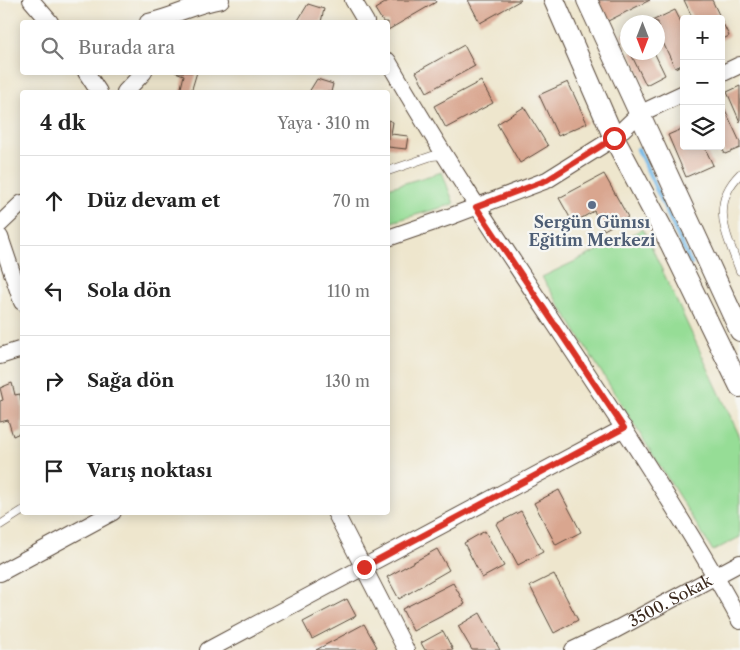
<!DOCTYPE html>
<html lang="tr">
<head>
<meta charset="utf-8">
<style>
  :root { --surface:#fff; --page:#f2f2f2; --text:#222; --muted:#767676; --line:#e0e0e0 }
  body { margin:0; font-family:"Libre Caslon Text",serif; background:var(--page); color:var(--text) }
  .controls { position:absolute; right:15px; top:15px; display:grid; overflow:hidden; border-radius:5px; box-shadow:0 2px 12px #0003 }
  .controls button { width:45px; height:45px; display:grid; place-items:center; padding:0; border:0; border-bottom:1px solid var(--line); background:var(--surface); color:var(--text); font:25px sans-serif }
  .compass { position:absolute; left:620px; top:15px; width:45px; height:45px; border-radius:50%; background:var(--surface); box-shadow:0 2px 12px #0003; rotate:180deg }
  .stop { position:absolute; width:15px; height:15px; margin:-11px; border:4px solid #d93025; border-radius:50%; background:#fff }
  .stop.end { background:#d93025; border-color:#fff; box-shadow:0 1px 5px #0008 }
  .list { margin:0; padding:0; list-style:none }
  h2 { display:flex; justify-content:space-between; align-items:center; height:65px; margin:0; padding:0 20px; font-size:21px }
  h2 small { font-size:16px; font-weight:400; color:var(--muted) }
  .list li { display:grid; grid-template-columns:32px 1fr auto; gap:15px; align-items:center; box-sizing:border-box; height:90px; padding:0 20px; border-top:1px solid var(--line) }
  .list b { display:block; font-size:19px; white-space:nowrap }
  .list em { font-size:16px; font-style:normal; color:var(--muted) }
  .icon { flex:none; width:28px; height:28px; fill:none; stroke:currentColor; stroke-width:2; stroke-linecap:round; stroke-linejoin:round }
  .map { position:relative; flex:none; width:740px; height:650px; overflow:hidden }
  .search { position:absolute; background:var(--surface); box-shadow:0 2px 12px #0003; left:20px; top:20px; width:370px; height:55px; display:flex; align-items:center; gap:12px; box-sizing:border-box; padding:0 18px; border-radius:5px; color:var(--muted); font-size:19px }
  .panel { position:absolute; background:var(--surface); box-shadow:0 2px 12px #0003; left:20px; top:90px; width:370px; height:425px; border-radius:5px }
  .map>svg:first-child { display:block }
</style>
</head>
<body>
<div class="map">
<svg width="740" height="650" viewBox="0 0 740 650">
  <rect width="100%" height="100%" fill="#f6f6f2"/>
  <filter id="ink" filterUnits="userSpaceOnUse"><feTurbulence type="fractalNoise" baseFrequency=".02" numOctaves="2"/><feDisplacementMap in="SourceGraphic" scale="10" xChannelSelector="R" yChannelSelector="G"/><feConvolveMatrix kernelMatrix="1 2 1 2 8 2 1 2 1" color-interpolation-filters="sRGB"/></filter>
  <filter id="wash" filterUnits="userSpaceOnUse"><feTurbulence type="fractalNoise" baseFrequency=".0096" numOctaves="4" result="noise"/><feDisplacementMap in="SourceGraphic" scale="20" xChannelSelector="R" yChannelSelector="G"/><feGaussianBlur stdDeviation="1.12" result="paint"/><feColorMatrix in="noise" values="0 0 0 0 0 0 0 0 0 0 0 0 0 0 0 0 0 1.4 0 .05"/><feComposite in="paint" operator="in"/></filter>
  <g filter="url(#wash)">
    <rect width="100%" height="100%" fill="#eee6cd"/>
    <path fill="#96dd96" stroke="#68845a" d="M442,172l12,32 -66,19v-35z
      M643,229l97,208v100l-27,14 -171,-274z"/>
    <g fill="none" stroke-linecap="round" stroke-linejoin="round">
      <path stroke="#70b8e8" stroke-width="4.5" d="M638,149l53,115"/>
    </g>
    <g id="blocks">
      <path fill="#d9a68f" d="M390,0h45l1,2 -48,28v-8h-5l-8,-13z
        M468,0h53l-41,23z
        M598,0h52l-42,21z
        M684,0h28l9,19h-28z
        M308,4l16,5 -3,13h-24z
        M675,10l9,18v36l-9,4 -17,-36v-10l-6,-1z
        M721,19l8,17 -8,4z
        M628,32v16l-7,-13z
        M464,45l11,21 -48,26 -11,-20z
        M630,52h24l11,23 -19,10z
        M175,72h22l-6,20h-11l4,-17z
        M317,79l16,5 -2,8h-22z
        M481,81l12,22 -47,25 -12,-22z
        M568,82l19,41 -29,13 -19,-41z
        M740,86v36l-13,-30z
        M721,101l19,41v6l-15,6 -4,-8z
        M524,107l24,39 -28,17 -23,-39z
        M388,120l5,2 -2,12 17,2 -2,13 -18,-2z
        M684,128v18h20l9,19 -27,12 -18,-42z
        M604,174l24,43 -24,13 -10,-19 -21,12 -14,-25z
        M12,383l3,12 5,-1 2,11v27l-9,4 -5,-16 -8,2v-21l3,-1 -3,-12z
        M559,490l22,42 -25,13 -22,-42z
        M521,511l22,41 -25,13 -22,-41z
        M485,531l19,35 -22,12 -18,-35z
        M437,549l12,21 -50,29 -12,-22z
        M554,574l24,46 -24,13 -24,-47z
        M453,583l12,21 -52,27 -11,-22z
        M347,599l9,17 -44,23 -9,-17z
        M480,613l20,37h-28l-14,-24z
        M364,624l13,23 -5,3h-56z
        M443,631l10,19h-28l-4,-7z"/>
    </g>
  </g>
  <g filter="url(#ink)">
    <use href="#blocks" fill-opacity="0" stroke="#564638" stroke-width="1"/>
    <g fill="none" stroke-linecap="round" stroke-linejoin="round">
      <g stroke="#564638" stroke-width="9">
        <path id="service" d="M388,171l44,-15 13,-1
          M740,174c-31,31 -13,61 0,97
          M0,525l22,-14"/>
      </g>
      <g stroke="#564638" stroke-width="18">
        <g id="minor">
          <path d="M31,0l19,22"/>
          <path d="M353,0l13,22"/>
          <path d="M148,22c25,-5 47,-18 73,-22"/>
          <path d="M388,61c81,141 176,273 263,410 31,50 62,98 89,150"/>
          <path d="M86,72l13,20"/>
          <path d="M721,74l19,-9"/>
          <path d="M125,92l19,-20"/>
          <path d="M0,224l22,-21"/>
          <path d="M0,237l22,65"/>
          <path d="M388,238l61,-21 98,-37 67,-42 25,-24 45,-21"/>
          <path d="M0,356l22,-7"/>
          <path d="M335,512l71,138"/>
          <path d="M0,573l113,-61"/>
          <path d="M208,650l416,-222"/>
          <path id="s1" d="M573,650l42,-20 125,-67"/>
        </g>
      </g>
      <g stroke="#564638" stroke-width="22">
        <path id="tertiary" d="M554,0l60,138 56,105 70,144
          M587,0l153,331"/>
      </g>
      <use href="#service" stroke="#fff" stroke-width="8"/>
      <use href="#minor" stroke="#fff" stroke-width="16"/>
      <use href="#tertiary" stroke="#fff" stroke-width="20"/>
    </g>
  </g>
  <g fill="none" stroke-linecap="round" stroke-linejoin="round" filter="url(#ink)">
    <path stroke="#d93025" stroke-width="6" d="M364,567l260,-139 -148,-221 71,-27 67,-42"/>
  </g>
  <circle fill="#5c6f8a" stroke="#f6f6f2" stroke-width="2" cx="592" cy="205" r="5"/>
  <g text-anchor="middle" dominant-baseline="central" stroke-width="4.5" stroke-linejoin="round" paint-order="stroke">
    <g font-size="16" font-weight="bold" fill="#4e5e75" stroke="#f6f6f2">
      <text x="592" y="222">Sergün Günısı<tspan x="592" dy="18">Eğitim Merkezi</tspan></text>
    </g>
    <g font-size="16" fill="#3b2a1e" stroke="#f6f6f2">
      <text stroke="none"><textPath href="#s1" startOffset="109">3500. Sokak</textPath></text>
    </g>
  </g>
</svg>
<div class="controls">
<button>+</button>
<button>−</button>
<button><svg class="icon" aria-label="layers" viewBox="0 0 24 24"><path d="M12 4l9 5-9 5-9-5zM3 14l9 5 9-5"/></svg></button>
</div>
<svg class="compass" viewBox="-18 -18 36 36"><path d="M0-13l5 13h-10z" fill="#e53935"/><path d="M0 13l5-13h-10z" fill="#767676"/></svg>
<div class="stop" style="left:614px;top:138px"></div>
<div class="stop end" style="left:364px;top:567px"></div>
<div class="search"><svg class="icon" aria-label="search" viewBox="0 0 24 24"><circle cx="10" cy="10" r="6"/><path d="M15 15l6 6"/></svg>Burada ara</div>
<section class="panel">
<h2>4 dk<small>Yaya · 310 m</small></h2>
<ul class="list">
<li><svg class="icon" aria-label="ahead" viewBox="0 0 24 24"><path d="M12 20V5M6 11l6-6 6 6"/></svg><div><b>Düz devam et</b></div><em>70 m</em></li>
<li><svg class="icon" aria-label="left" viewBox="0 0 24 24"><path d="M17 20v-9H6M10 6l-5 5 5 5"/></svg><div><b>Sola dön</b></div><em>110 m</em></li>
<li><svg class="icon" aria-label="right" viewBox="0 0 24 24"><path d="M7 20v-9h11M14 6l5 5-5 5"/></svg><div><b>Sağa dön</b></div><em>130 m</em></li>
<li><svg class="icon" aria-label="arrive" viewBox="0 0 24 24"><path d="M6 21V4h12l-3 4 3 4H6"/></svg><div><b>Varış noktası</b></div></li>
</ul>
</section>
</div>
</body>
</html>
